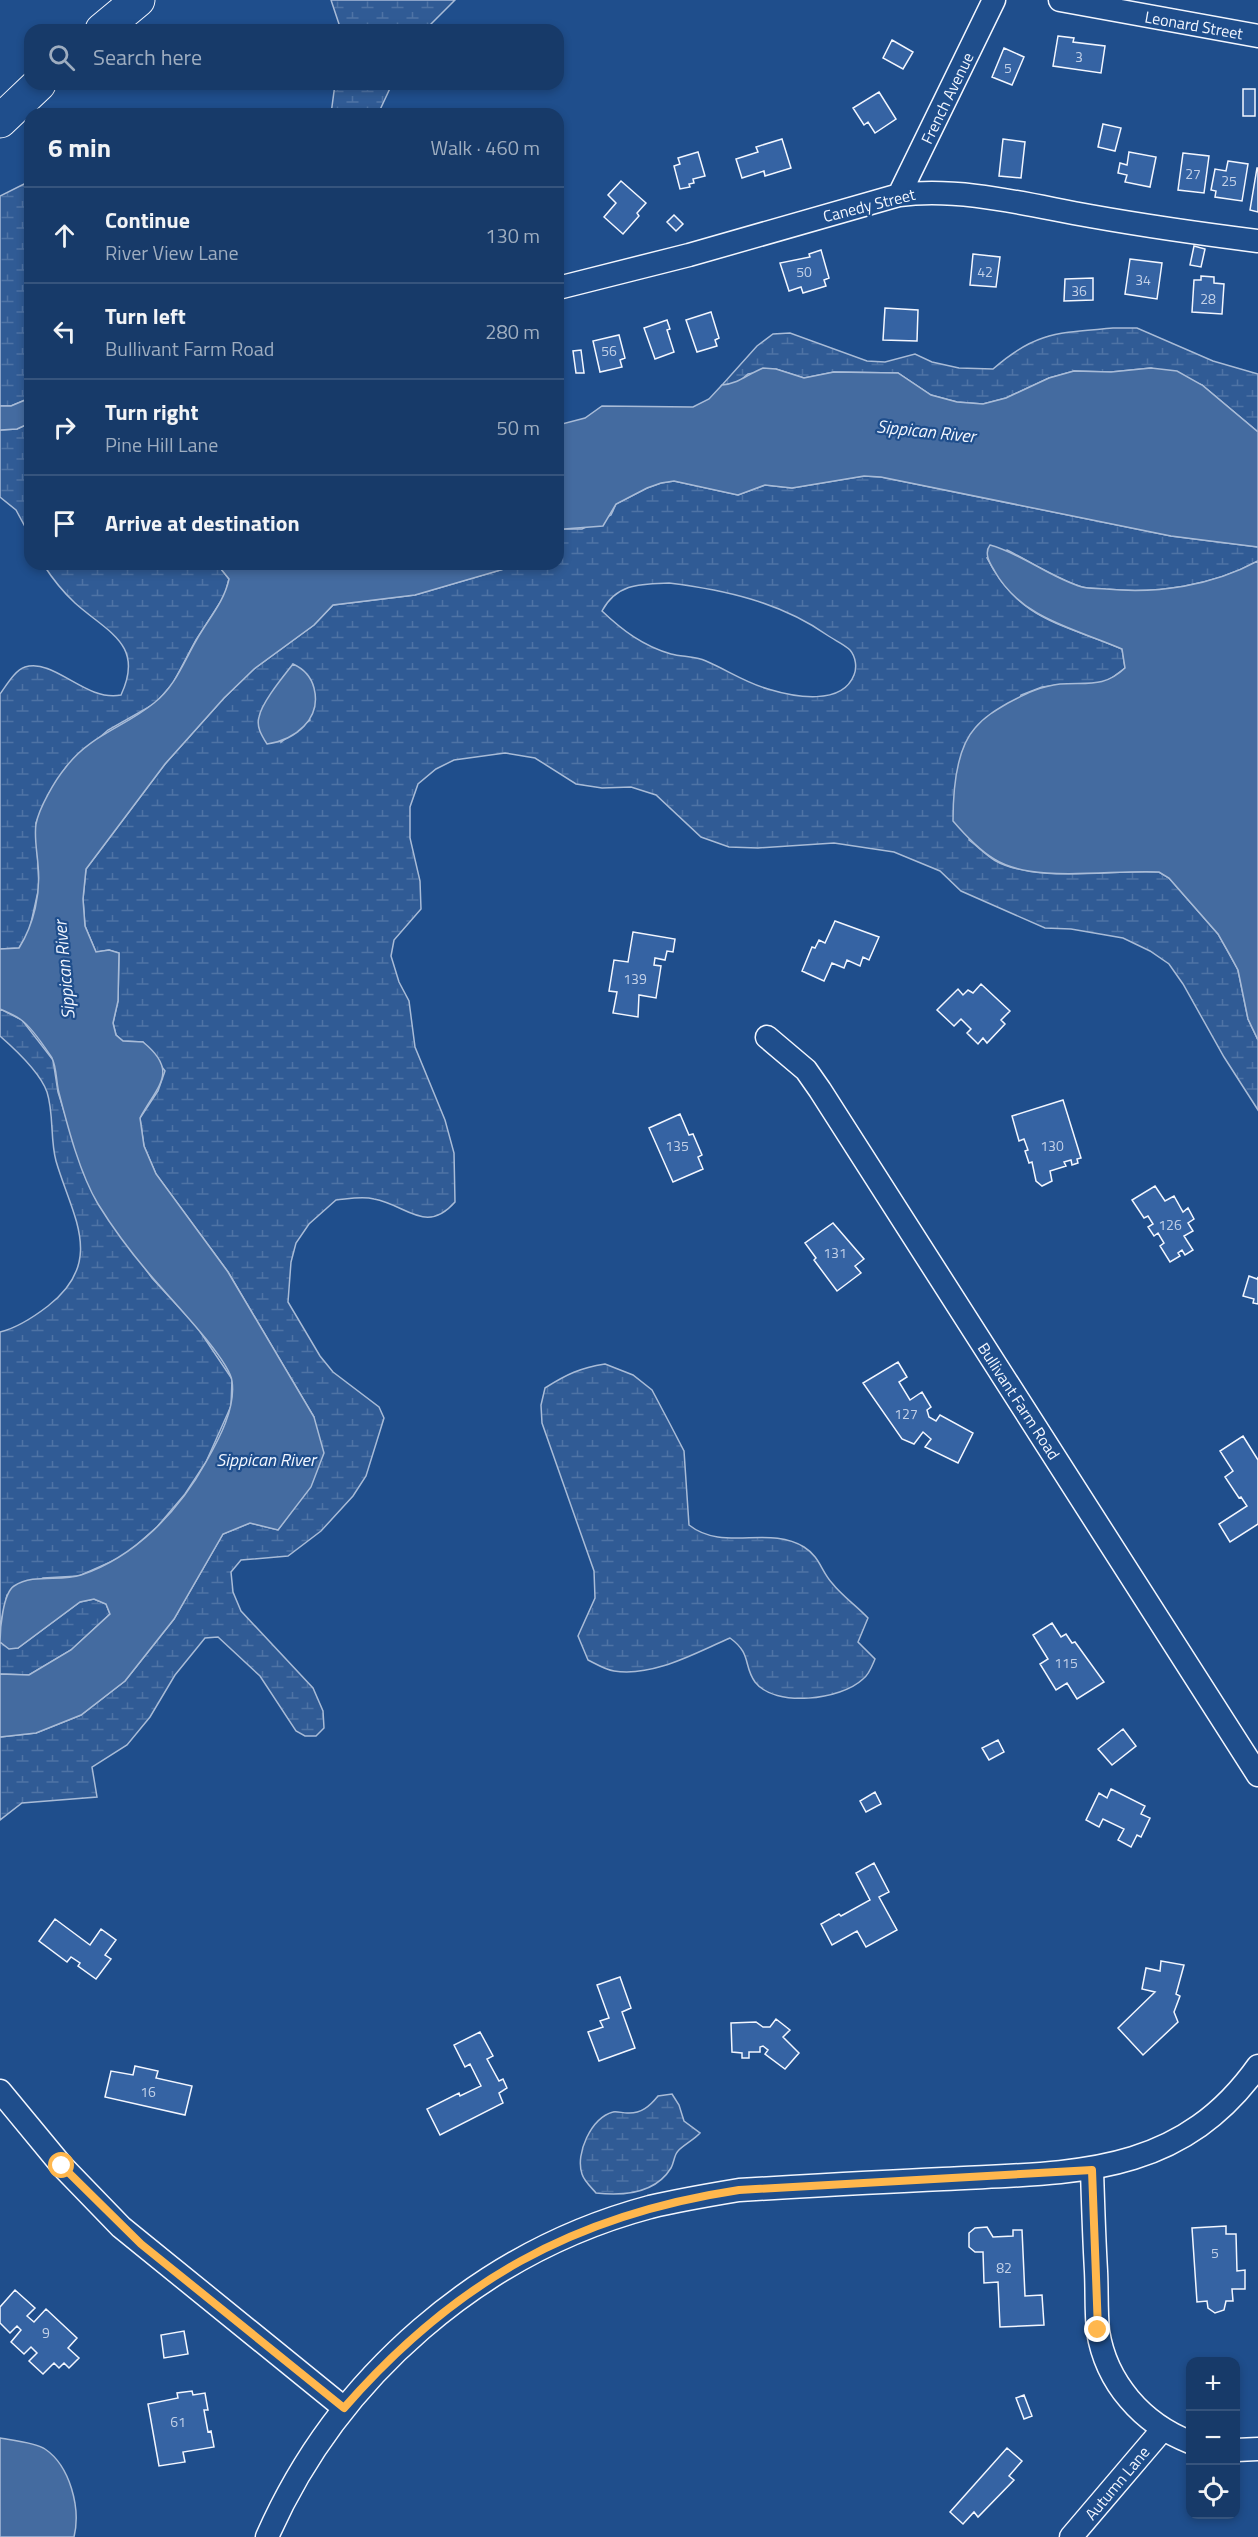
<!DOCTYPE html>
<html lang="en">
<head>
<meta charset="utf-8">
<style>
  :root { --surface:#173a69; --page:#20416f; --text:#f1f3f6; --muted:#9eadc0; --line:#36547d }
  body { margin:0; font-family:"Titillium Web",sans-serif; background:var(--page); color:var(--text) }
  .controls { position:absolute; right:18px; bottom:18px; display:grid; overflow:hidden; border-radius:12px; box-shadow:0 3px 9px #0003 }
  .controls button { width:54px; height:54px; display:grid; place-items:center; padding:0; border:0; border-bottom:2px solid var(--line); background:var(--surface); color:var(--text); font:30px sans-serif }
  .stop { position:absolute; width:18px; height:18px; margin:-14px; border:4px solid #ffb74d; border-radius:50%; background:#fff }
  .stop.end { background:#ffb74d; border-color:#fff; box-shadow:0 2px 6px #0008 }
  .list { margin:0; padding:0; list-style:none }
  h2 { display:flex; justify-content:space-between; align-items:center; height:78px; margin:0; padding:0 24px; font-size:26px }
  h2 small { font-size:20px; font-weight:400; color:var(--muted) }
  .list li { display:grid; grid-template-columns:39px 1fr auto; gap:18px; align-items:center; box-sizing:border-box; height:96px; padding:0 24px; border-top:2px solid var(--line) }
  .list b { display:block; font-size:22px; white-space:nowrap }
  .list p { margin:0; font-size:20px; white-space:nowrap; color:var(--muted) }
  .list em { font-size:20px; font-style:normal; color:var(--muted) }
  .icon { flex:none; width:33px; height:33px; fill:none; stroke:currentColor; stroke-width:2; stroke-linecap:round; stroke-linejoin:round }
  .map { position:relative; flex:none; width:1258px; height:2537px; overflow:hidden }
  .search { position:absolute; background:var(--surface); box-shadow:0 3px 9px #0003; left:24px; top:24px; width:540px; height:66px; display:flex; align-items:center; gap:15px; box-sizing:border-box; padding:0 21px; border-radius:18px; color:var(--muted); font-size:22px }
  .panel { position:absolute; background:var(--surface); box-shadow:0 3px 9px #0003; left:24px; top:108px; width:540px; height:462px; border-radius:18px }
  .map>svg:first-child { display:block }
</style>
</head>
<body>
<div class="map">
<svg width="1258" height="2537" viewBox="0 0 1258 2537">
  <defs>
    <pattern id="wetland-marsh" width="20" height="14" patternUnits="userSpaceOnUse" patternTransform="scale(1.5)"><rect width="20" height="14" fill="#305b95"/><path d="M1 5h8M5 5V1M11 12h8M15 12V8" fill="none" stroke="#4e73a5"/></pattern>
  </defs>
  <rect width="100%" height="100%" fill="#1f4e8c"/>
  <path fill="url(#wetland-marsh)" stroke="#a8bbd7" stroke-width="1.5" fill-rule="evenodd" d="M331,0h124l-30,30h-84z
    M335,84h57l-14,30h-47z
    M30,181v217l-19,8h-11v-210z
    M1113,328h24l76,33 45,13v58l-56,-47 -51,-17 -40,4 -37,-1 -25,7 -43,20 -23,6 -26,-2 -26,-7 -33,-22 -64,-1 -30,6 -28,-9 -28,5 -12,10 -14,1 35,-39 16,-12 17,-1 77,28 18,1 30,-8 17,8 27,6 34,1c43,-38 67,-36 120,-41z
    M30,423v113l-14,-26 -16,-13v-67l17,-1z
    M864,476l17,1 290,59 87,11v14c-46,25 -101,33 -153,28 -7,-1 -16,0 -23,-2 -25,-8 -51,-25 -75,-37l-20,8c33,64 75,65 135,91l3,19 -20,15 -46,2 -17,2 -21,8 -52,145c8,6 16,14 25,20 42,24 118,9 165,12l10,6 49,56 20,36 10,49 10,21v70l-34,-53 -41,-73 -14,-20 -19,-13 -27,-13 -52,-9 -26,-1 -84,-37 -21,-20 -46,-19 -60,-9 -76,5 -29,-1 -28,-10 -45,-42 -25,-8 -29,1 -26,-4 -41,-26 -30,-5 -51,7 -18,9 -18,15 -8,23v31l10,43 1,28 -27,31 -3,16 8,26 10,19 6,46 30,73 9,33 1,49c-29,33 -48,3 -81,-3 -12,-3 -26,0 -38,1l-27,24 -13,19 -5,19 -3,40 32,54 13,16 46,35 5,11 -18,58 -13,20 -32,35 -33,25 -47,4 -10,12 2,20 8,19 72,77 10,23 1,17 -8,8h-11l-9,-5 -36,-55 -42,-39 -13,1 -30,37 -25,42 -23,28 -35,22 5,30 -75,6 -22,17v-83l36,-4 45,-18 44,-34 49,-62 49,-85 27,-11 28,7 13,-18 23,-95 -86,-145 -72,-98 -12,-28 -4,-28 18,-27 7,-20 -22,-29 -20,-1 -7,-6 -3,-12 5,-22 1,-48 -10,-3 -13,2 -11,-26 -2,-27 3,-30 79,-105 59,-66 30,-29 60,-44 19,-20 82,-10 106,-31h37v-30l6,-5h18l29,-14 5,-11 31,-16 14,-5 13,-2 64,14 27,-10 27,3zM669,583c56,7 111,19 158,52 7,5 17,9 23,15 6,7 7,18 4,25 -12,31 -60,22 -86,14 -22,-6 -41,-19 -62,-28 -11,-5 -24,-4 -35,-7 -28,-8 -49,-24 -69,-43 15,-28 39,-27 67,-28zM284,676l26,44 -29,22 -6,-52z
    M43,564h174l12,15 -4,16 -29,45 -23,43 -17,20 -48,27 -42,37 -18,28 -12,28 3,64 -10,45 -10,16 -19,1v-255c6,-8 15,-24 25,-27 30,-9 60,35 96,28 24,-51 -14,-63 -46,-92 -12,-11 -23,-25 -32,-39z
    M0,1009l22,11 31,40 5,32 26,82 14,29 54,75 45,49 35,52 -1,27 -25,56 -21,32 -28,33 -33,29 -45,20 -36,2 -36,17 -7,33v-296c17,-4 35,-16 48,-26 58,-45 24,-90 8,-145 -6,-22 -2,-47 -9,-69 -7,-20 -31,-42 -47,-56z
    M605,1364l28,11 19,15 18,34 14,27 5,74c34,27 80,0 115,22 16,10 17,24 28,36 10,13 25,23 36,35l-10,24 17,17c-3,7 -6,16 -12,20 -22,21 -88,29 -108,3 -12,-17 -3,-28 -25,-44 -35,15 -76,39 -116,33 -8,-1 -18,-7 -26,-11l-10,-24 17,-38 -1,-27 -52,-148 -1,-18 4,-17c22,-14 35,-20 60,-24z
    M94,1599l12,5 4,10 -39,36 -42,25 -29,-1v-32l9,6h9l62,-46z
    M672,2094l7,11 5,16 16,12c-5,6 -18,13 -22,18 -4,4 -4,12 -7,17 -16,26 -48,28 -75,25 -4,-5 -12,-12 -14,-19 -7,-20 9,-56 31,-62 3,-1 10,1 14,1 14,1 23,-7 31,-17z"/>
  <path fill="#446ba0" stroke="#a8bbd7" stroke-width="1.5" d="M763,368l13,1 28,9 30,-6 64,1 33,22 26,7 26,2 23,-6 43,-20 25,-7 37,1 40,-4 26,3 25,14 56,47v115l-87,-11 -290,-59 -17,-1 -72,12 -27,-3 -27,10 -64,-14 -13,2 -14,5 -31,16 -13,22 -39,3 -6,5v-109l27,-7 17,-12 91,1 16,-8 13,-14c18,-2 24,-10 41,-17z
    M30,398v25l-13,6 -17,1v-24h11z
    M990,545c33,9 60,33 92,42 7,2 16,1 24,2 51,5 106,-3 152,-28v479l-10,-21 -10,-49 -8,-15 -12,-21 -49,-56 -10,-6c-46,-3 -126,12 -165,-13 -16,-10 -29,-24 -41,-38 0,-28 2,-71 22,-93 9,-11 21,-18 33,-25 17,-9 33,-17 52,-19 27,-2 44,4 65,-16l-3,-19c-48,-21 -101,-30 -128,-79 -5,-8 -10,-17 -4,-25z
    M217,564h304l-106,31 -82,10 -19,20 -60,44 -30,29 -59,66 -79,105 -3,30 2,27 11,26 13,-2 10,3 -1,48 -5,22 3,12 7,6 20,1c37,30 14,44 -3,76l4,28 12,28 72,98 86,145 10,36 -13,34 -33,43 -28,-7 -27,11 -49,85 -49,62 -44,34 -45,18 -36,4v-63l29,1 42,-25 39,-36 -4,-10 -12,-5 -14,3 -62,46 -9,1 -9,-7c0,-13 3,-49 14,-56 20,-13 46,-4 67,-11 54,-18 98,-64 125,-113 13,-23 30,-54 26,-81 -3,-22 -63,-84 -80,-104 -19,-22 -38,-47 -54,-73 -18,-30 -30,-76 -39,-111 -3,-11 -2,-25 -7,-35 -8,-12 -20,-31 -32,-39 -6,-4 -13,-7 -20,-10v-60l19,-1c15,-24 22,-55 19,-83 -1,-14 -4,-28 -2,-41 3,-16 19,-44 30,-57 24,-32 59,-40 88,-64 21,-16 30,-42 43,-64 12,-21 27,-37 32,-60z
    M293,664c11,5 18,12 21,24 8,31 -19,52 -47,56 -5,-8 -11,-17 -8,-27 3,-15 24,-40 34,-53z
    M0,2438c11,2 37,5 45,11 25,17 36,59 29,88h-74z"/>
  <path fill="#3563a3" stroke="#f2f6ff" stroke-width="1.5" d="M1058,36l16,2 -1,4 32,4 -4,27 -48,-7z
    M892,40l21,12 -10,17 -20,-11z
    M1004,48l20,9 -12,28 -20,-8z
    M1243,89h12v27h-12z
    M879,92l17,27 -21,14 -7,-11 -4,3 -11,-17z
    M1103,124l18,4 -6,23 -17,-4z
    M782,139l9,29 -26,8 -1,-5 -22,7 -6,-19 22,-7 -2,-5z
    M1003,139l22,3 -4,36 -22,-2z
    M698,152l7,24 -12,3 1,4 -5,1 1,3 -10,2 -6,-23 6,-2 -2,-6z
    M1129,152l27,5 -6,30 -25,-5 2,-7 -9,-2 2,-10 7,2z
    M1183,153l26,3 -5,37 -26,-3z
    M1228,161l20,3 -6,37 -27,-4 1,-6 -5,-1 4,-21 11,2z
    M1257,168h1v44l-8,-2z
    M621,181l25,22 -9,10 2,3 -16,18 -19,-17 12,-14 -8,-8z
    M674,215l9,9 -7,7 -9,-9z
    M558,224l5,19 -5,1z
    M1194,246l11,3 -4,18 -11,-2z
    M821,250l8,28 -5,2 2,6 -23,7 -2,-6 -12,4 -9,-28 30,-6 -1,-3z
    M973,254l27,3 -4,30 -26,-2z
    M1130,259l32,4 -5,36 -32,-5z
    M1201,276l13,1v6l10,1 -2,30 -30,-2 2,-32h7z
    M1093,278v22l-29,1 1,-22z
    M885,308l33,2 -1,31 -34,-1z
    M711,312l8,26 -4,2 2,6 -20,6 -11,-32z
    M667,320l3,9 -3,1 7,22 -19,7 -11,-31z
    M619,335l6,23 -5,2 2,7 -22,5 -7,-31z
    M581,350l3,23h-8l-3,-22z
    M835,921l44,16 -10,23 -6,-3 -3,9 -13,-6 -3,8 -12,-5 -8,18 -22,-10 10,-24 3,1 4,-8 6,3z
    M633,932l42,7 -2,13 -6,-1 -2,9 -10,-2 -1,7 7,1 -5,32 -17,-3 -1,22 -25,-4 4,-21 -8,-1 5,-31 14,2z
    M981,984l29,27 -9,9 4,4 -18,19 -4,-5 -5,6 -11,-11 4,-4 -10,-10 -7,7 -17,-16 21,-21 5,6 5,-5 5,3z
    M1063,1100l18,58 -4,1 1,4 -6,2 -1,-5 -7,2 2,4 -16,5 2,10 -10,5 -6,-5 -4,-19 -3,1 -4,-12 3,-1 -4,-11 -5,2 -7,-25z
    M680,1114l9,21 4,-1 9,21 -4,2 5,12 -30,13 -24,-54z
    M1155,1186l10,15 9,-5 9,16 5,-4 6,11 -6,4 5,8 -9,5 9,14 -8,5 -3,-5 -4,3 2,3 -10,6 -10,-16 4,-3 -6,-10 -4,3 -6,-9 5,-3 -5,-8 -4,2 -12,-18z
    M833,1223l31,36 -9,7 6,7 -24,18 -23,-31 2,-2 -11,-15z
    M1249,1276l8,3 1,-2v27l-5,-1 1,-4 -11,-3z
    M898,1362l9,15 -8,5 11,18 12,-8 9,15 -4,3 2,7 7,4 4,-6 33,18 -15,30 -33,-16 6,-8 -8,-7 -9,12 -12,-5 -39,-56z
    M1243,1436l15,24v64l-28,18 -11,-18 28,-18 -6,-9 -2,1 -14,-21 8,-6 -13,-20z
    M1052,1623l9,14 5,-3 6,9 3,-1 29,40 -27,17 -10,-16 -11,7 -16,-26 8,-5 -15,-24z
    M1123,1729l13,17 -24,19 -14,-16z
    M998,1740l6,12 -15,8 -7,-12z
    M1111,1789l34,17 -4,8 9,4 -9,19 -4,-2 -6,12 -13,-7 6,-11 -21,-10 -4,8 -13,-7 13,-27 8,5z
    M875,1792l6,12 -15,8 -6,-11z
    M874,1863l15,29 -10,5 18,33 -31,17 -9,-16 -25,14 -11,-21 18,-10 2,2 29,-16 -14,-27z
    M55,1919l35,26 11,-16 15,11 -11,15 6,4 -15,20 -18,-13 2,-3 -9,-6 -4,5 -28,-21z
    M1161,1961l23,4 -8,29 4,2 -6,16 4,10 -35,33 -25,-27 37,-36 -13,-3 4,-21 14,3z
    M620,1977l11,31 -9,4 13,36 -36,13 -11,-29 15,-5 -3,-6 9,-3 -12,-33z
    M776,2019l14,11 -7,7 16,16 -14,16 -20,-15 3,-4 -5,-4 -3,1v5h-11v6h-7v-5l-10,-1 -1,-29 25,-1 7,5h7z
    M480,2032l13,24 -6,3 12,22 4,-2 4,9 -8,5 4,10 -63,32 -13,-26 32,-16 1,3 21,-10 -11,-22 -5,3 -11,-22z
    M135,2066l23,5 -2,7 36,8 -7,29 -80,-18 6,-26 22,4z
    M1226,2226v8h10l1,37 8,-1v19h-13l1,12h-7l-2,9 -9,3 -7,-5 -1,-7 -10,1 -5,-74z
    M987,2227l6,10 20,-1v-6h9l3,66 17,-1 2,30 -44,2 -2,-45 -14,1 -1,-31h-8l-6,-5v-14l6,-5z
    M15,2290l20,18 -8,8 7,6 12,-13 31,29 -9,10 11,10 -10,10 -5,-5 -5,5 -5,-5 -11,11 -14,-13 8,-8 -6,-6 -7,7 -13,-12 10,-12 -4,-4 -7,7 -10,-10v-16z
    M184,2331l4,23 -24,4 -3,-23z
    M192,2391l1,4 12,-2 3,17h-4l4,22 3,-1 3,16 -31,5 2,10 -26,4 -11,-62 30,-6 -1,-5z
    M1024,2395l8,21 -8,3 -8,-21z
    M1007,2448l15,13 -13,15 5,4 -36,37 -4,-5 -11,12 -13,-12z"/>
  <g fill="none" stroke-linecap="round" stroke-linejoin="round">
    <g stroke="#f2f6ff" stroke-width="25">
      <path id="minor" d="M1060,0l198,36
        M899,195l95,-195
        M558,288l131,-33 210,-60c63,-8 129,10 191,21 56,10 112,18 168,25
        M767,1037l39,33 14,20 438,685
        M0,2091l62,75 59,61 223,181
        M1092,2170c1,33 2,67 4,101 1,20 0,40 2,60 8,52 45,93 92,111
        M1236,2450l22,-1
        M267,2537c70,-160 214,-285 383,-330 29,-7 59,-12 89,-17 68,-4 136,-8 204,-11 124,-7 234,1 315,-113
        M1071,2537l92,-108"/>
    </g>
    <g stroke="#f2f6ff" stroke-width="35">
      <path id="highway" d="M102,30l36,-30
        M0,121l39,-37"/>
    </g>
    <use href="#minor" stroke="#1f4e8c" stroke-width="22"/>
    <use href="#highway" stroke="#1f4e8c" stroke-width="33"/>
  </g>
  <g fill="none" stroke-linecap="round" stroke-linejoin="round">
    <path stroke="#ffb74d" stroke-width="8" d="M62,2166l79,78 203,164c110,-126 229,-193 395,-218l353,-20 6,160"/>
  </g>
  <g text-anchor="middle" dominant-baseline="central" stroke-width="4.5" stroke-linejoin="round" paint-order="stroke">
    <g font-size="14" fill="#c3d1e8">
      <text x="1079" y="56">3</text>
      <text x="1008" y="67">5</text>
      <text x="1193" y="173">27</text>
      <text x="1229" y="180">25</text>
      <text x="804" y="271">50</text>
      <text x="985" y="271">42</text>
      <text x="1143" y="279">34</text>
      <text x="1079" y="290">36</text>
      <text x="1208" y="298">28</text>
      <text x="609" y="350">56</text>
      <text x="635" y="978">139</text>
      <text x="677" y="1145">135</text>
      <text x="1052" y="1145">130</text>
      <text x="1170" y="1224">126</text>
      <text x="835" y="1252">131</text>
      <text x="906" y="1413">127</text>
      <text x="1066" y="1662">115</text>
      <text x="148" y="2091">16</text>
      <text x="1215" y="2252">5</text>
      <text x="1004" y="2267">82</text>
      <text x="46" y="2332">9</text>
      <text x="178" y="2421">61</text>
    </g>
    <g font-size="16" fill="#f2f6ff" stroke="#1f4e8c">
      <text transform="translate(1194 25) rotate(10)">Leonard Street</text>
      <text transform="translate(947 98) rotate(-64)">French Avenue</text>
      <text transform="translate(869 205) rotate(-14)">Canedy Street</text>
      <text transform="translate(1019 1401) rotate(57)">Bullivant Farm Road</text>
      <text transform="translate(1117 2483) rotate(-50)">Autumn Lane</text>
    </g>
    <g font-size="18" font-style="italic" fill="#f2f6ff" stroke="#1f4e8c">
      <text transform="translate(926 431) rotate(6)">Sippican River</text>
      <text transform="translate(64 970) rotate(-95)">Sippican River</text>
      <text x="266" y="1459">Sippican River</text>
    </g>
  </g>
</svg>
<div class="controls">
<button>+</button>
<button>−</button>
<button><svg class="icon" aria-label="locate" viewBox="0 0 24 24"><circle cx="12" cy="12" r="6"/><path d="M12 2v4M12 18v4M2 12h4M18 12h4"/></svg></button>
</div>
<div class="stop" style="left:62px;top:2166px"></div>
<div class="stop end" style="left:1098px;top:2330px"></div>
<div class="search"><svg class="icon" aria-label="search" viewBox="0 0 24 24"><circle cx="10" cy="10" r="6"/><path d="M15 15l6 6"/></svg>Search here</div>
<section class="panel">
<h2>6 min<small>Walk · 460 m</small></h2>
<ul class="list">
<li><svg class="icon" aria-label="ahead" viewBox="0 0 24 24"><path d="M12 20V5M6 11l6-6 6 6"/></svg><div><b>Continue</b><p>River View Lane</p></div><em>130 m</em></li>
<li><svg class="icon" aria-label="left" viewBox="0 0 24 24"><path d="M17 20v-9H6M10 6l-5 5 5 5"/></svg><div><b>Turn left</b><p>Bullivant Farm Road</p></div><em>280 m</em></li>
<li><svg class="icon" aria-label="right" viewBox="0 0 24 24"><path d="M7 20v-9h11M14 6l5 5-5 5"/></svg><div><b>Turn right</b><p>Pine Hill Lane</p></div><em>50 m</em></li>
<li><svg class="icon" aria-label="arrive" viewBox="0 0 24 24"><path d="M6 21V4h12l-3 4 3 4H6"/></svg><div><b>Arrive at destination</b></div></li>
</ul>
</section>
</div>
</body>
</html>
